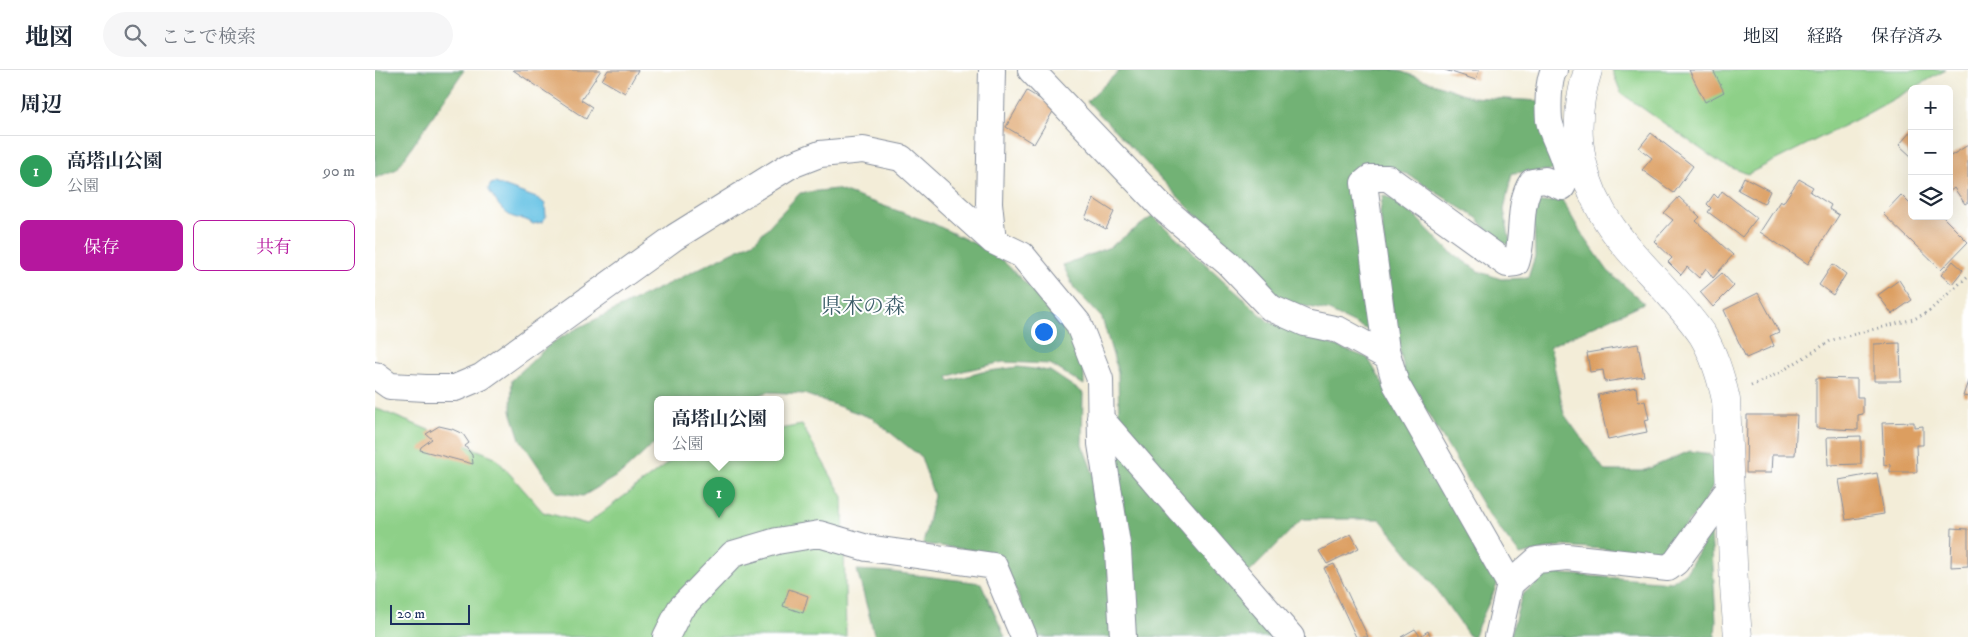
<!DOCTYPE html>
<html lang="ja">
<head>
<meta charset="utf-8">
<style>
  :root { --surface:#fff; --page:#f6f6f7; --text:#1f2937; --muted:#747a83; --line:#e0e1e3; --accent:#b5179e }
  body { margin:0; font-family:"IM FELL DW Pica","Noto Serif JP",serif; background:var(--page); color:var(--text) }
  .controls { position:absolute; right:15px; top:15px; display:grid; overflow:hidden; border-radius:8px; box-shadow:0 5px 20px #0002 }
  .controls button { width:45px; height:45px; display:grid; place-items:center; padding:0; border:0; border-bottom:1px solid var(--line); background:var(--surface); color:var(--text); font:25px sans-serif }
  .scale { position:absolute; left:15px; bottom:12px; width:80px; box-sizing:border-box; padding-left:5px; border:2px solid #1b2f5e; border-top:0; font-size:14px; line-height:18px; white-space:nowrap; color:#1b2f5e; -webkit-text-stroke:4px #fff; paint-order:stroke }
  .you { position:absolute; left:668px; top:261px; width:18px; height:18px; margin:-12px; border:4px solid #fff; border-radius:50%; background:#1a73e8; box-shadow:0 0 0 8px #1a73e833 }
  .badge { display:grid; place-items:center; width:32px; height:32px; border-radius:50%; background:var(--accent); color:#fff; font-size:16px; font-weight:700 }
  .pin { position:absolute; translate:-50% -41px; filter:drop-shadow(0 1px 2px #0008) }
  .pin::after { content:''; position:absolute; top:26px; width:18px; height:15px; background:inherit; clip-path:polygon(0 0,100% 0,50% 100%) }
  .popup { position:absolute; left:279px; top:326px; width:130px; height:65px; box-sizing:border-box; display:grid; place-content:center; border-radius:8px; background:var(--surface); filter:drop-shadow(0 1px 4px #0005); font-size:16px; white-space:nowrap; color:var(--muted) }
  .popup b { font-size:19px; color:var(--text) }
  .popup::after { content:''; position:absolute; left:50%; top:100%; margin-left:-10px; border:10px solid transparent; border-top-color:var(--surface) }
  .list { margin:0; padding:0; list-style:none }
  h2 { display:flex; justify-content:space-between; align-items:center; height:65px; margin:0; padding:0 20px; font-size:21px }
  h2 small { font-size:16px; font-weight:400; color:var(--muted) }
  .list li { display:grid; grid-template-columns:32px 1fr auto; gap:15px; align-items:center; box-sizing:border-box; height:70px; padding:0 20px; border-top:1px solid var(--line) }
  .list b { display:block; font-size:19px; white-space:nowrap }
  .list p { margin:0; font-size:16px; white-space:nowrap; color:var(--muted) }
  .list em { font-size:16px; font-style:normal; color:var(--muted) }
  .actions { display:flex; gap:10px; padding:15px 20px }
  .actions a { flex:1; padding:11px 0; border:1px solid var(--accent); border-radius:8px; text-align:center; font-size:18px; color:var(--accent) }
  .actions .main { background:var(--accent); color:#fff }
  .icon { flex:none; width:28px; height:28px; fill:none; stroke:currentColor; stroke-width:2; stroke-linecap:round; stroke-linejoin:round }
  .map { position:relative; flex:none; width:1593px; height:567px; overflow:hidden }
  header { display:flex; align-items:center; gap:30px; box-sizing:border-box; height:70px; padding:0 25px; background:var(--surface); border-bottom:1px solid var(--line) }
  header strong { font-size:24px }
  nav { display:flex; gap:28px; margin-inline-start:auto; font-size:18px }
  .search { width:350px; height:45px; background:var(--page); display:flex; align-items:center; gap:12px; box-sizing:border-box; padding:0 18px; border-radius:28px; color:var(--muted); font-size:19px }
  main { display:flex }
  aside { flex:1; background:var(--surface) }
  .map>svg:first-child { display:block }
</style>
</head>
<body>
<header>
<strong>地図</strong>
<div class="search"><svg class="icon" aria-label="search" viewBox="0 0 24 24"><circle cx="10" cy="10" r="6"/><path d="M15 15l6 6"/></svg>ここで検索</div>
<nav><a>地図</a><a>経路</a><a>保存済み</a></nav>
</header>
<main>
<aside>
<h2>周辺<small></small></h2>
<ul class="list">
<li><span class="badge" style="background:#2e9e5b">1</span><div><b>高塔山公園</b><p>公園</p></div><em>90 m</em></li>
</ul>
<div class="actions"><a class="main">保存</a><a>共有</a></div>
</aside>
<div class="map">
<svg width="1593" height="567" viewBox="0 0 1593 567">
  <rect width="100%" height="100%" fill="#fff"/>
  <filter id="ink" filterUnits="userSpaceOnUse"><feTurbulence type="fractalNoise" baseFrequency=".02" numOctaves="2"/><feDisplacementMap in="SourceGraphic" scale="10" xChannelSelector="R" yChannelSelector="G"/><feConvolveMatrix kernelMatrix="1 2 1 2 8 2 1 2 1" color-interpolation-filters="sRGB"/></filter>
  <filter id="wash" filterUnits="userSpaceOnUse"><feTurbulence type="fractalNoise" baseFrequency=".0096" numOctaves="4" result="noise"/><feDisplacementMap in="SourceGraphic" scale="20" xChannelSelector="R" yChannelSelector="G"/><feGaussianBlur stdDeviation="1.12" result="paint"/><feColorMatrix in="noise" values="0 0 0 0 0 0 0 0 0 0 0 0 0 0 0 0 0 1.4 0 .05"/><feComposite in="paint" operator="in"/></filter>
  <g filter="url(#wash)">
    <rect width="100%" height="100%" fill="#f3edd8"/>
    <path fill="#8ed088" stroke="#548073" d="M1237,0h334l-83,46 -115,58 -26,-10 -101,-71z
      M0,338l120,49 48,55 44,12 89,-67h104v-28l22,-4 41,72 3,140h-471z"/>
    <path fill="#72b274" stroke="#467069" d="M0,0h89l-67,99 -22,9z
      M745,0h277l75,27 69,4 15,69 -44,3 -8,37 7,36 -15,-6 -19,-22 -70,-44 -36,-9 -23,17 24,150 -43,-21 -39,-8 -24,-14 -179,-188z
      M461,119l96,34 64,31 51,50 18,20 19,37v24l-34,-21 -47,-2 -40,9 -15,6 2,4 32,-9 36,-5 32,4 33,22 -1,51 16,42 18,151h-81l-34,-81 -14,-4 -64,-8 11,-48 -13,-39 -49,-39 -68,-24 -36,-2 -20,7h-90v41l-36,33 -39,23 -27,-4 -36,-53 -9,-28 1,-31 38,-36 24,-14 181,-89 45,-48z
      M1008,125l21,10 45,46 29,20 23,8 27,-1 7,-22 -1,-37 3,-16 25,-3 18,31 28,40 36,32 -94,43 14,68 41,57h38l47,-20 20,3 11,19 -24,40 -35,37 -31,1 -69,-5 -42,9 -32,-41 -83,-139 -10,-48 -15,-115z
      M778,146l116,106 99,36 130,225 -25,54h-3l-37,-52 -53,-66h-78l-53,54 -117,-133 -13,-21 -1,-47 -16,-54 -28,-30 -11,-23 47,-18z
      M740,373l165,194h-144l-8,-96z
      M1336,461l5,90 -1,16h-205l12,-42 26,-22 124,9 15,-11z
      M482,500l35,2 89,11 24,54h-130z"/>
    <path fill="#67c3e5" stroke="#4179a2" d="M120,113l44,16 6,5 1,13 -4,5 -9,2c-9,-7 -13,-4 -22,-8 -11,-6 -16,-17 -23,-27l3,-5z"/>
    <g id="blocks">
      <path fill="#dc9e60" d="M138,0h88l-20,30 11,7 -6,12z
        M233,0h30l-13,23 -23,-13z
        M1070,0h34l-3,10z
        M1314,0h24l11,22 -19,10z
        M652,21l28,17 -21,36 -28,-17z
        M1537,60v27l-13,-12z
        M1276,63l42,33 -19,27 -32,-23 10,-12 -13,-10z
        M1593,75v57l-3,2 -11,-16 -5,4v-35z
        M1369,107l26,14 -6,13 -26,-14z
        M1424,109l14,8 -3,5 21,13 -2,4 10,6 -31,49 -48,-32 20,-31 3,2z
        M1347,121l35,27 -15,19 -34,-25 3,-4 -4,-4 7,-10 4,4z
        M1526,125l11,11v10h30l26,26 -27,28 -58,-56z
        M1304,127l21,20 -4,4 37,34 -20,23 -7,-10 -7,10 -12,-11 -6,8 -13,-13 4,-4 -18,-17 19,-21 -9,-7z
        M719,129l20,13 -8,17 -21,-11z
        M1578,191l10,9 -11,14 -11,-9z
        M1458,194l13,10 -13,21 -14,-10z
        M1347,203l12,13 -21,21 -13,-15z
        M1524,210l13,20 -20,14 -14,-19z
        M1383,223l21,39 -9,4 4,10 -28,12 -22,-48z
        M1525,273l1,38h-27v-37z
        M1263,274l6,32 -39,6 -2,-12 -13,2 -3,-19z
        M1441,308l41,1v18h6v17l-5,1v15l-42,-2z
        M1593,311v16l-5,-1z
        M1261,317l2,15 7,-1 4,18 -5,1 3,12 -39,8 -10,-45z
        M1372,345h50l-2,40h-23l-1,18h-25z
        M1539,352v5l9,-1v19h-7l1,27h-27v-8l-6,1 -2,-42z
        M64,356l13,3 11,5 6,9 -4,3 7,9 1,9 -53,-14 1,-3 11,-8 -6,-5z
        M1486,366v28l-33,1 -1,-28z
        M1502,403l7,41 -38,6 -7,-40z
        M1577,458l16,1v37l-17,1z
        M976,464l8,14 -32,16 -8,-13z
        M959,494l34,73h-12l-32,-69z
        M414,519l19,7 -5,17 -20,-7z
        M1040,559l5,7 8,-5 3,6h-30z"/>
    </g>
  </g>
  <g filter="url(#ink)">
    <use href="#blocks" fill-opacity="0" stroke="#878e9b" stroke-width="1"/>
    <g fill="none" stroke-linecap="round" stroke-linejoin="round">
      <g stroke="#878e9b" stroke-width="28">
        <path id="street" d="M617,0l-3,133 4,38
          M656,0l132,138 65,55 43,45 34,15 34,7 49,27
          M0,305l15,11 36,2h29l26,-11 194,-140 114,-71 31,-12 43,-4 38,8 92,83 29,14 56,68 22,56 1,65 17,106 5,87
          M725,348l191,219
          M1135,514l-114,-200 -10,-34 -22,-167 6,-5h18l119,86 9,-1c9,-26 1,-59 16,-81l13,-2 17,7c13,-20 -10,-47 -13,-67 -1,-13 -1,-40 5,-50
          M291,567l14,-28 53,-55 44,-13 42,-7 48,14 127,18 30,71
          M1123,567l12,-53 27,-24 30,-3 101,11 8,-6 53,-73"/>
      </g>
      <g stroke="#878e9b" stroke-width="29">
        <path id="secondary" d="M1213,0c-16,50 -12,96 14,142 15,27 40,52 60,74 14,16 29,32 41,50 12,20 18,41 23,64l8,186 4,51"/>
      </g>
      <path stroke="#878e9b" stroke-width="3" stroke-dasharray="1 4" stroke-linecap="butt" d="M1376,316l28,-13 53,-33 82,-21 14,-7 40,-36"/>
      <use href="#street" stroke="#fff" stroke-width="26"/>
      <use href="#secondary" stroke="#fff" stroke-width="28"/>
    </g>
  </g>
  <g text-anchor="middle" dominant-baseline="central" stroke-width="4" stroke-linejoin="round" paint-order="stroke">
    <g font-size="21" fill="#3e5f6b" stroke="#fff">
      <text x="488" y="237">県木の森</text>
    </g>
  </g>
</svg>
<div class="controls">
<button>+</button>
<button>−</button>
<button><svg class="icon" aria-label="layers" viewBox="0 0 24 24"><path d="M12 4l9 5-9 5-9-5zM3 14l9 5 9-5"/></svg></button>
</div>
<div class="scale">20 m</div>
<div class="you"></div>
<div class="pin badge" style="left:344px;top:448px;background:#2e9e5b">1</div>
<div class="popup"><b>高塔山公園</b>公園</div>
</div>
</main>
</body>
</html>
